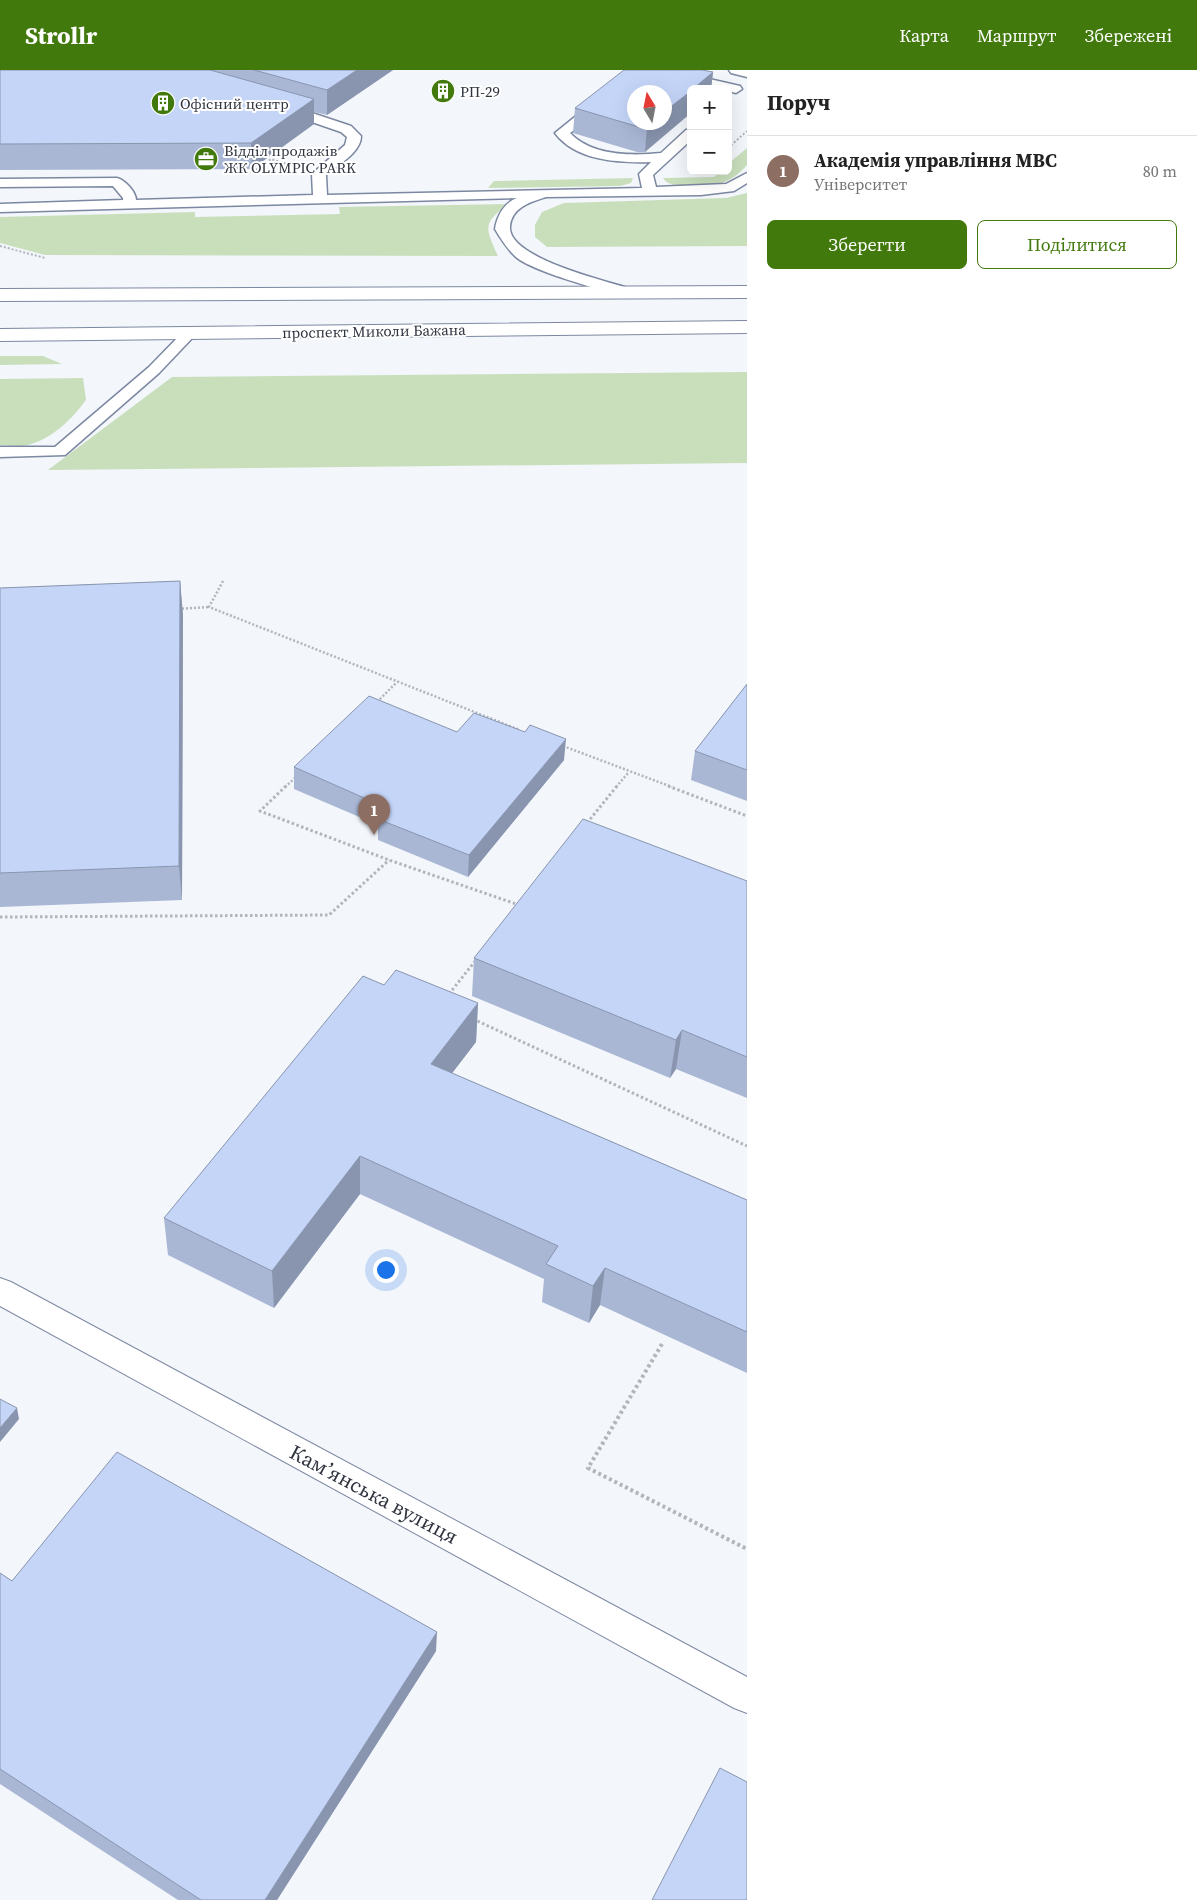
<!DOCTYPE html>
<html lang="uk">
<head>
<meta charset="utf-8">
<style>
  :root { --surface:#fff; --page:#f2f2f2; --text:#222; --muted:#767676; --line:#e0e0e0; --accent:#42790c }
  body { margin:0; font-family:"Source Serif 4",serif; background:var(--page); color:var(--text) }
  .controls { position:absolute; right:15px; top:15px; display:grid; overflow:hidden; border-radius:8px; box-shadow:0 5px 20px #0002 }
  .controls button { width:45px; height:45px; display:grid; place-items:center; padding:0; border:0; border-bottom:1px solid var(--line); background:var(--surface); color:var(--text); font:25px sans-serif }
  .compass { position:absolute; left:627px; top:15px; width:45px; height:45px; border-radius:50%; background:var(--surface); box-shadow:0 5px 20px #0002; rotate:350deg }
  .you { position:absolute; left:385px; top:1199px; width:18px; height:18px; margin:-12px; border:4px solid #fff; border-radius:50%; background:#1a73e8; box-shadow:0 0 0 8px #1a73e833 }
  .badge { display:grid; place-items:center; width:32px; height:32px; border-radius:50%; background:var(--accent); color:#fff; font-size:16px; font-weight:700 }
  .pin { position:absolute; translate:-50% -41px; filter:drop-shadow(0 1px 2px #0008) }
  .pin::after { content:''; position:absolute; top:26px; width:18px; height:15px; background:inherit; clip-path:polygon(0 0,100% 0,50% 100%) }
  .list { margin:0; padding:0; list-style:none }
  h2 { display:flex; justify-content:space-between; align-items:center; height:65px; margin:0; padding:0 20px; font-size:21px }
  h2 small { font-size:16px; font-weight:400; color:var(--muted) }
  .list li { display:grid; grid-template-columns:32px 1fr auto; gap:15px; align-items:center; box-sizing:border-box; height:70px; padding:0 20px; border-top:1px solid var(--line) }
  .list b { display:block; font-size:19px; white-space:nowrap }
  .list p { margin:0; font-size:16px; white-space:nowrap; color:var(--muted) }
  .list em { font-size:16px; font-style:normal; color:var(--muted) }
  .actions { display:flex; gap:10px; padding:15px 20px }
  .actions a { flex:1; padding:11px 0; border:1px solid var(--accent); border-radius:8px; text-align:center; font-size:18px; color:var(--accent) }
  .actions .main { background:var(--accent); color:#fff }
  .map { position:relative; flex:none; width:747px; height:1830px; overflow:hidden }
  header { display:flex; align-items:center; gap:30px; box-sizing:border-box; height:70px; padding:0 25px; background:var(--accent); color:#fff }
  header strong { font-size:24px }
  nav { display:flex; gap:28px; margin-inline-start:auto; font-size:18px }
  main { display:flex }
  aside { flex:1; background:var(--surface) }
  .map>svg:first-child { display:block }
</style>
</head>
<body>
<header>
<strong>Strollr</strong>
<nav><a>Карта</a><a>Маршрут</a><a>Збережені</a></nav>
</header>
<main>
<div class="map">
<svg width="747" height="1830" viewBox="0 0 747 1830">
  <rect width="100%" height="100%" fill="#f3f6fb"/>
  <path fill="#c9dfbc" d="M747,78v17c-8,9 -17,16 -29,19 -13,4 -47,7 -55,-6l51,-1 7,-6h7v-7z
    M633,108l-2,5 -11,3 -132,2 6,-7z
    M747,123v53l-200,1 -12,-10v-12l7,-13 22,-9 162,-5z
    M509,134c-27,19 -24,23 -11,52l-453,-1 -45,-12v-26l195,-5v5l145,-3 -1,-7z
    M0,286h43l19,8 -62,1z
    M747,302v91l-699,7 124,-93z
    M83,308l3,22c-14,19 -34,39 -58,45 -8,2 -20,0 -28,0v-66z"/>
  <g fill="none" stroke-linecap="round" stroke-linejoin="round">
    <g stroke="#7c88a1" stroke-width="3">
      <path id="service" d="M729,0h18v7l-16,-4z
        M683,3l57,13 2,3 -6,4 -8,-2v-2h-10l-39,-9 -2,-3z
        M596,33l5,1 1,3 -1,3 -31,23c22,23 61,23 91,20l25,-23 5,-1v11l-38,35 3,12 70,-3 21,-11v10l-13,8 -33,4 -155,2c-15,5 -34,10 -36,29 -4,32 97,55 121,63l2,3 -2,3 -5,1c-23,-5 -94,-25 -110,-39 -9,-8 -15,-18 -21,-28 2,-13 9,-26 22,-31l-517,14v-8l123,-4v-2l-10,-12 -113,1v-8l117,-1c8,2 19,14 19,22l177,-5 -1,-21 33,-29 2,-8 -6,-5 -58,-20 -1,-3 6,-4 63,21 10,10c0,17 -24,29 -35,39l1,20 315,-7 -3,-14 12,-12c-32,1 -75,-1 -96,-29l36,-29z
        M190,259l5,1 2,3 -38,40 -94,82 -65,2v-10h55l94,-80 36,-37z"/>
    </g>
    <g stroke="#7c88a1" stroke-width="2">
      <path id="minor" d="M0,1208l11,4 736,395v36l-13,-5 -734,-402z"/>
    </g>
    <g stroke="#7c88a1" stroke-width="2">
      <path id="trunk" d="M747,216v12l-747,3v-12z
        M747,251v12l-747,8v-12z"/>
    </g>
    <path stroke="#b1b5bc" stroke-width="2" stroke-dasharray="2 2" stroke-linecap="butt" d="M728,78l19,-17
      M256,100l15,-11 22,7
      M0,176l45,12"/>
    <path stroke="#b1b5bc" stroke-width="2.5" stroke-dasharray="2 2" stroke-linecap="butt" d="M223,511l-14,26 311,123
      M178,539l31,-2
      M377,632l20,-20
      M563,676l109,41
      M285,717l10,-9
      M616,717l13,-15"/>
    <path stroke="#b1b5bc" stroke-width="3" stroke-dasharray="2.5 2.5" stroke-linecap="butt" d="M286,716l-26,25 129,49 130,45
      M668,716l79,30
      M587,753l30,-37
      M0,847l329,-2 60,-55
      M449,924l27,-34
      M473,949l274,127"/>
    <path stroke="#b1b5bc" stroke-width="4" stroke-dasharray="3 3" stroke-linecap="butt" d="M662,1274l-74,124 159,81"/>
    <use href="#service" fill="#fff" fill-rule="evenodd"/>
    <use href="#minor" fill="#fff" fill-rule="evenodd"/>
    <use href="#trunk" fill="#fff" fill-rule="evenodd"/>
  </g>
  <path fill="#a9b7d5" d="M0,0h393l-66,45 -13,-3v12l-62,45 -252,1z
    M713,2l-2,17h-20l-46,63h-8l-64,-19 2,-25z
    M180,511l3,34 -1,285 -182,7v-319z
    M747,614v117l-56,-21 4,-29z
    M457,662l107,28 -96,117 -90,-37v-15l-84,-36v-22z
    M747,811v217l-71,-29 -6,9 -198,-82 2,-38z
    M478,933l-2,39 -24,31 295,127v173l-147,-68 -11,18 -47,-21 2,-23 -184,-85 -86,114 -106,-53 -4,-37z
    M0,1503l12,8 424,70 -159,249h-99l-178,-116z"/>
  <path fill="#8995ae" d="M357,0h36l-66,45v-25z
    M713,2l-2,17h-18z
    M691,21v22l-46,39 2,-25 5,-5h12v-10z
    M314,29v25l-62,45 -1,-26z
    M180,511l3,34 -1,285 -3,-34z
    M566,669l-2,21 -96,117 1,-22z
    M478,933l-2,39 -46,60 1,-38z
    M682,960l-6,39 -6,9 6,-38z
    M360,1086v38l-86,114 -2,-37z
    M605,1198l-5,37 -11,18 4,-37z
    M17,1338l2,11 -19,23v-14z
    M437,1562l-1,19 -159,249h-12z"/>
  <path fill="#c4d5f8" stroke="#8995ae" d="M0,0h210l104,29 -63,44 -251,1z
    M254,0h103l-30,20z
    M624,0h78l11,2 -20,17h-2v2l-27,21v-20h-30v30h18l-5,5h-8l-64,-19z
    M180,511l-1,285 -179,7v-285z
    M747,614v86l-52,-19z
    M369,626l88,36 17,-19 51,19 5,-7 36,14 -97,116 -91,-36 9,-11 -93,-41z
    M583,749l164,62v176l-65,-27 -6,10 -202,-82z
    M396,900l82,33 -47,61 316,136v132l-142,-64 -12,18 -47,-22 12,-18 -198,-90 -88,115 -108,-53 199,-242 21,9z
    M0,1329l17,9 -17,20z
    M117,1382l320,180 -172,268h-64l-201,-131v-196l12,8z
    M720,1698l27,14v118h-95z"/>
  <defs>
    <g id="building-disc" transform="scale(1.25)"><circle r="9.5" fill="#42790c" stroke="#fff"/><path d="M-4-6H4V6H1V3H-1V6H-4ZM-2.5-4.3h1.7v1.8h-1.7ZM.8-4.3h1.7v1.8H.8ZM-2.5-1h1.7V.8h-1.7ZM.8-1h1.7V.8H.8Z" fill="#fff"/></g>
    <g id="office-disc" transform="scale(1.25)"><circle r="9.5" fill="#42790c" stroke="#fff"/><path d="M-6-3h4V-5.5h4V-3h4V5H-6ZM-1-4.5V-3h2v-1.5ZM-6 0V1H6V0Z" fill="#fff"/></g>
  </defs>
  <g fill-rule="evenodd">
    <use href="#building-disc" x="443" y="21"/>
    <use href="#building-disc" x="163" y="33"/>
    <use href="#office-disc" x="206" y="89"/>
  </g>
  <g text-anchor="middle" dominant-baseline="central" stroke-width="4" stroke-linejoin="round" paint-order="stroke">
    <g font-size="15" fill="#2f343f" stroke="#fff" text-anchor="start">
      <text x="460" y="21">РП-29</text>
      <text x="180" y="33">Офісний центр</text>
      <text x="224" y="80">Відділ продажів<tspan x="224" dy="17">ЖК OLYMPIC PARK</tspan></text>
    </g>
    <g font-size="15" fill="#2f343f" stroke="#fff">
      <text transform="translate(374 261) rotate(-1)">проспект Миколи Бажана</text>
    </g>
    <g font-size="21" fill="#2f343f" stroke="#fff">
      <text transform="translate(374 1424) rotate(28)">Камʼянська вулиця</text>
    </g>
  </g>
</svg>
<div class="controls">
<button>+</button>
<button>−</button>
</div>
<svg class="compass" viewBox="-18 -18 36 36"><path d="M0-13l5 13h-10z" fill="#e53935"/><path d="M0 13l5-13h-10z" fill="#767676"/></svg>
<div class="you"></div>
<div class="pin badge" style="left:374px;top:765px;background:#8d6e63">1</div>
</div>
<aside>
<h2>Поруч<small></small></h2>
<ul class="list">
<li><span class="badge" style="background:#8d6e63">1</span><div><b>Академія управління МВС</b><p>Університет</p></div><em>80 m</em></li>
</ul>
<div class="actions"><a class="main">Зберегти</a><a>Поділитися</a></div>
</aside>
</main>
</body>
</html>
